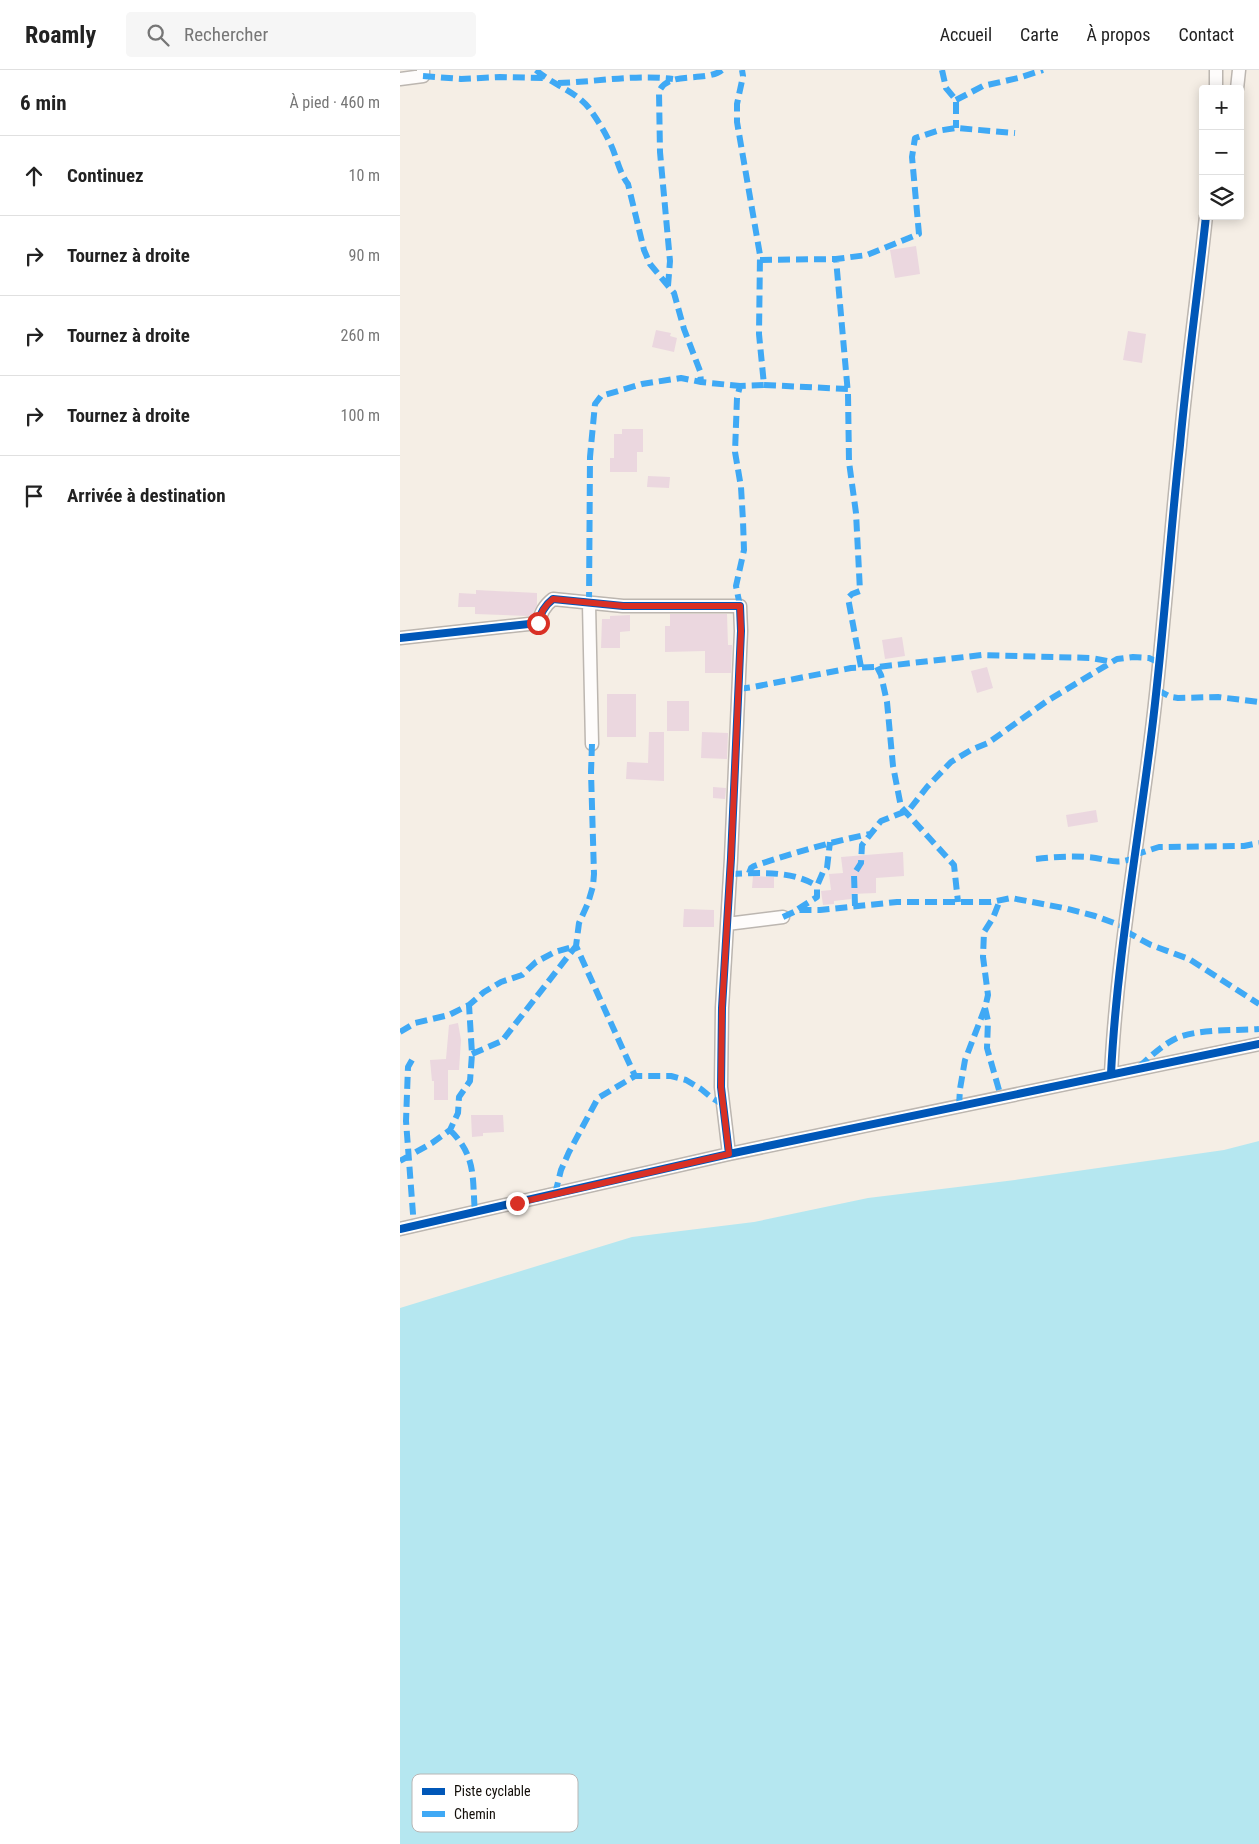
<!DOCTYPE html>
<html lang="fr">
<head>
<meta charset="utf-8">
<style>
  :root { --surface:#fff; --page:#f6f6f6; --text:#222; --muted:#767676; --line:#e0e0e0 }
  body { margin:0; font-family:"Roboto Condensed",sans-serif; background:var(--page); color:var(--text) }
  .controls { position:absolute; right:15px; top:15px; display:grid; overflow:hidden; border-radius:5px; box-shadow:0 2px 12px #0003 }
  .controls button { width:45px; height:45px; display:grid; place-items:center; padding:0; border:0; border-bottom:1px solid var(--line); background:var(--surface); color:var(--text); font:25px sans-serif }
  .stop { position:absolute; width:15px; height:15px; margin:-11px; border:4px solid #d93025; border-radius:50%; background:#fff }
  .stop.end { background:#d93025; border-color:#fff; box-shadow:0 1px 5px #0008 }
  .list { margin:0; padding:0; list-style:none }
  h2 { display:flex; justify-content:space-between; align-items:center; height:65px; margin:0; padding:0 20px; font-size:21px }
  h2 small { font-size:16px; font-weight:400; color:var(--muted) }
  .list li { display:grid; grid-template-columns:32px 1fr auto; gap:15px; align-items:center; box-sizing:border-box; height:80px; padding:0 20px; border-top:1px solid var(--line) }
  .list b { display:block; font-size:19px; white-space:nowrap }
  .list em { font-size:16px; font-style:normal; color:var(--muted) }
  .icon { flex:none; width:28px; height:28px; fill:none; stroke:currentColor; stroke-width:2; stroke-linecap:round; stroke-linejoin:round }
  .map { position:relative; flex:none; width:859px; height:1774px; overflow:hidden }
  header { display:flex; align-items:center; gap:30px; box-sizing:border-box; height:70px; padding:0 25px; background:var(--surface); border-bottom:1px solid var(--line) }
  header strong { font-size:24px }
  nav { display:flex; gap:28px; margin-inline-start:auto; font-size:18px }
  .search { width:350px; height:45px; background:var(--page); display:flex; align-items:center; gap:12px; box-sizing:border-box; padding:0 18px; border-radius:5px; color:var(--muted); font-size:19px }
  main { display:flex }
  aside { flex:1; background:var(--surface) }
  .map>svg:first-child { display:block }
</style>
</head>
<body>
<header>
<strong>Roamly</strong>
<div class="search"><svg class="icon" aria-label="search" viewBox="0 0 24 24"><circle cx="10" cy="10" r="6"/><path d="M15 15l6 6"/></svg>Rechercher</div>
<nav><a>Accueil</a><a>Carte</a><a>À propos</a><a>Contact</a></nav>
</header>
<main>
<aside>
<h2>6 min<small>À pied · 460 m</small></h2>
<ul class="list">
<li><svg class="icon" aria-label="ahead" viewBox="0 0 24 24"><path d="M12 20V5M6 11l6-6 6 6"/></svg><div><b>Continuez</b></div><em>10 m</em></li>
<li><svg class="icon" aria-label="right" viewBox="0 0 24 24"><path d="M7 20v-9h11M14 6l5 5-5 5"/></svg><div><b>Tournez à droite</b></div><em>90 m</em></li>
<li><svg class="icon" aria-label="right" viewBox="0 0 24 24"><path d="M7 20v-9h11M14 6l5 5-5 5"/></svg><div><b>Tournez à droite</b></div><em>260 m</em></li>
<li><svg class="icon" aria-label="right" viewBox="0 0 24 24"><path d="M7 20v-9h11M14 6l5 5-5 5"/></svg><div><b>Tournez à droite</b></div><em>100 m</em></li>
<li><svg class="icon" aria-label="arrive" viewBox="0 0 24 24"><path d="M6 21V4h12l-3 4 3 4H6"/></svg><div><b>Arrivée à destination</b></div></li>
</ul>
</aside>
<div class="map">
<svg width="859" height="1774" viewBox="0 0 859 1774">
  <rect width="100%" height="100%" fill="#f5eee5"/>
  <path fill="#b5e7f0" d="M859,1071v703h-859v-536l232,-71 122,-15 114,-24 147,-18 209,-30z"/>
  <path fill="#ebd7df" d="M516,176l4,28 -25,4 -5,-28z
    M256,260l15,3 -1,3 7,2 -3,14 -22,-5z
    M728,261l18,3 -4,29 -19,-3z
    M222,359h21v23h-6v20h-27v-14h4v-24h8z
    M248,406l22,1 -1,11 -22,-1z
    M76,520l61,3v12l-5,10 -3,1 -54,-2v-7h-17l1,-14 17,1z
    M270,544h57l1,31h4l-1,28h-26v-22l-40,1v-26h5z
    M230,545v16l-10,1v16h-19l1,-29h8v-3z
    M502,567l3,19 -20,3 -3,-19z
    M587,597l6,21 -16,5 -6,-22z
    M207,624h29v43h-29z
    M267,631h22v30h-22z
    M249,662h15v49l-38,-2 1,-17 21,1z
    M302,662l26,1 -1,26 -26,-1z
    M313,717l13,1 -1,11 -12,-1z
    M696,740l2,12 -30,5 -2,-12z
    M503,782l1,24 -28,2v15l-25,1v5l-17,2v3l-11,1 -2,-14 10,-1 -2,-16 14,-1 -2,-16z
    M353,806l21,1v11h-22z
    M284,839l30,1v17h-31z
    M58,953l3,17 -2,30h-11v30h-14v-19h-2l-2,-21 16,-1 3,-34z
    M71,1045h32l1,17 -21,1v3l-11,1z"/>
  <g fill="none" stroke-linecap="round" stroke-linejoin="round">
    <g stroke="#bcb6b0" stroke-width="15">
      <path id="street" d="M0,9l23,-3v-6
        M816,19v-19
        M837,19l2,-19
        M189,534l3,140
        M0,568l138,-15c3,-10 6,-17 15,-24l70,7h117l1,25 -10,227 -9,150 -1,79 8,67
        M327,854l56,-7
        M711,1004c6,-119 28,-235 42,-353 11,-92 17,-184 27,-276 7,-77 18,-153 26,-229
        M0,1159l329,-75 530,-110"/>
    </g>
    <use href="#street" stroke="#fefcfb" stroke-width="12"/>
    <path stroke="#3fa9f5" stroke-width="6" stroke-dasharray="12 6" stroke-linecap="butt" d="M136,0c17,15 38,20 53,38 8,11 16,24 22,37 6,13 8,27 17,39l16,66 6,14 24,29 10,36 16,42 1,11
      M542,0l4,18 10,12v28
      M23,6l38,3 39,-2 45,1
      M158,13c39,-1 76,-9 115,-4
      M556,30l27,-14 35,-8 25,-8
      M360,190l76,-1
      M268,216l2,-25 -10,-109 -1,-60c8,-22 47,-9 63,-22
      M364,315l84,4
      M189,534l1,-147 5,-53 6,-8 41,-12 39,-6 20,4 39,4
      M340,536l-4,-20 8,-36 -1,-29 -2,-34 -6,-35 2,-54 3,-12 24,-1 -5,-51 1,-79 -23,-133v-18l6,-28 -1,-6
      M461,597l-13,-69 4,-4 8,-3 -4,-78 -7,-51 -1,-68 -12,-135 31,-4 52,-21 -7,-77 3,-19 22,-7 19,-3 59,5
      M477,597l4,8 6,27 6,64 8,41 53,58 4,37
      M338,619l15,-2 98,-19 26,-1 105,-12 109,3 22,4
      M757,620l14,7 7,1 40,-1 41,5
      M192,674l-1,28 3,102 -1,12 -5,17 -9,20 -3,23 59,130
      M734,785l25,-8 85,-1 15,-3
      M636,789c17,-2 34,-3 51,-2 20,1 26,9 47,1
      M349,803l2,-5 3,-2c39,-13 76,-24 116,-32
      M330,804c30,-1 61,-4 87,12
      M455,836l-1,-32 7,-11 1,-18 19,-24 28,-11 18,-23 24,-25 20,-12 17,-7 59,-42 70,-42 16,-2 16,1 11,5
      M398,839l19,-12v-11l6,-14 4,-4 3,-26
      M383,847l15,-7h22l77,-8h94l20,-4 53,10 31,8 30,11
      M725,861l26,14 38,14 70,45
      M585,938l3,13 -1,27 14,49
      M0,962l15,-9 34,-8 20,-10 15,-13 17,-10 21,-7 14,-13 19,-10 21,-6
      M72,984l30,-13 74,-95
      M12,990l-4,7 -2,54 8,106
      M739,997c11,-10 21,-20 34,-27 22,-12 61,-9 86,-11
      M559,1036l1,-17 5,-29 20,-52 3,-13 -5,-38 1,-25 9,-14 7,-18
      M50,1060c27,27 22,48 25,83
      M0,1091l32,-18 18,-13 8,-17 1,-16 11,-16 2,-27 -3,-49
      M155,1124l6,-24 8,-18 29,-54 37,-22h36l15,4 15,9 11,9 10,6"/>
    <g stroke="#fff" stroke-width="11">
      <path id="cycleway" d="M0,568l138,-15c3,-10 6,-17 15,-24l70,7h117l1,25 -10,227 -9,150 -1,79 8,67
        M711,1004c6,-119 28,-235 42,-353 11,-92 17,-184 27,-276 7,-77 18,-153 26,-229
        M0,1159l329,-75 530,-110"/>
    </g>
    <use href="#cycleway" stroke="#0057b8" stroke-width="8"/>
  </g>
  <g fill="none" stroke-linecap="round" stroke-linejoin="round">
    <path stroke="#d93025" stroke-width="6" d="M117,1133l212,-49 -8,-67 1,-79 9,-150 10,-227 -1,-25h-116l-71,-7c-9,7 -12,14 -15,24"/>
  </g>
  <rect x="12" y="1704" width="166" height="58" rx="8" fill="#fff" stroke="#b8b6b5" stroke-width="1"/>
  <rect x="22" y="1718" width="23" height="7" fill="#0057b8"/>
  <rect x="22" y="1741" width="23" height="6" fill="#3fa9f5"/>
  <g font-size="14" fill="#120d08">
    <text x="54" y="1726">Piste cyclable</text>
    <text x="54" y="1749">Chemin</text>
  </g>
</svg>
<div class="controls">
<button>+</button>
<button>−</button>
<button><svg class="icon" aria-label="layers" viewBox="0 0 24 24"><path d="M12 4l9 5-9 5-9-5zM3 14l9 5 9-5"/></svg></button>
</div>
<div class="stop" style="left:138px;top:553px"></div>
<div class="stop end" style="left:117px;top:1133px"></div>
</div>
</main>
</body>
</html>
